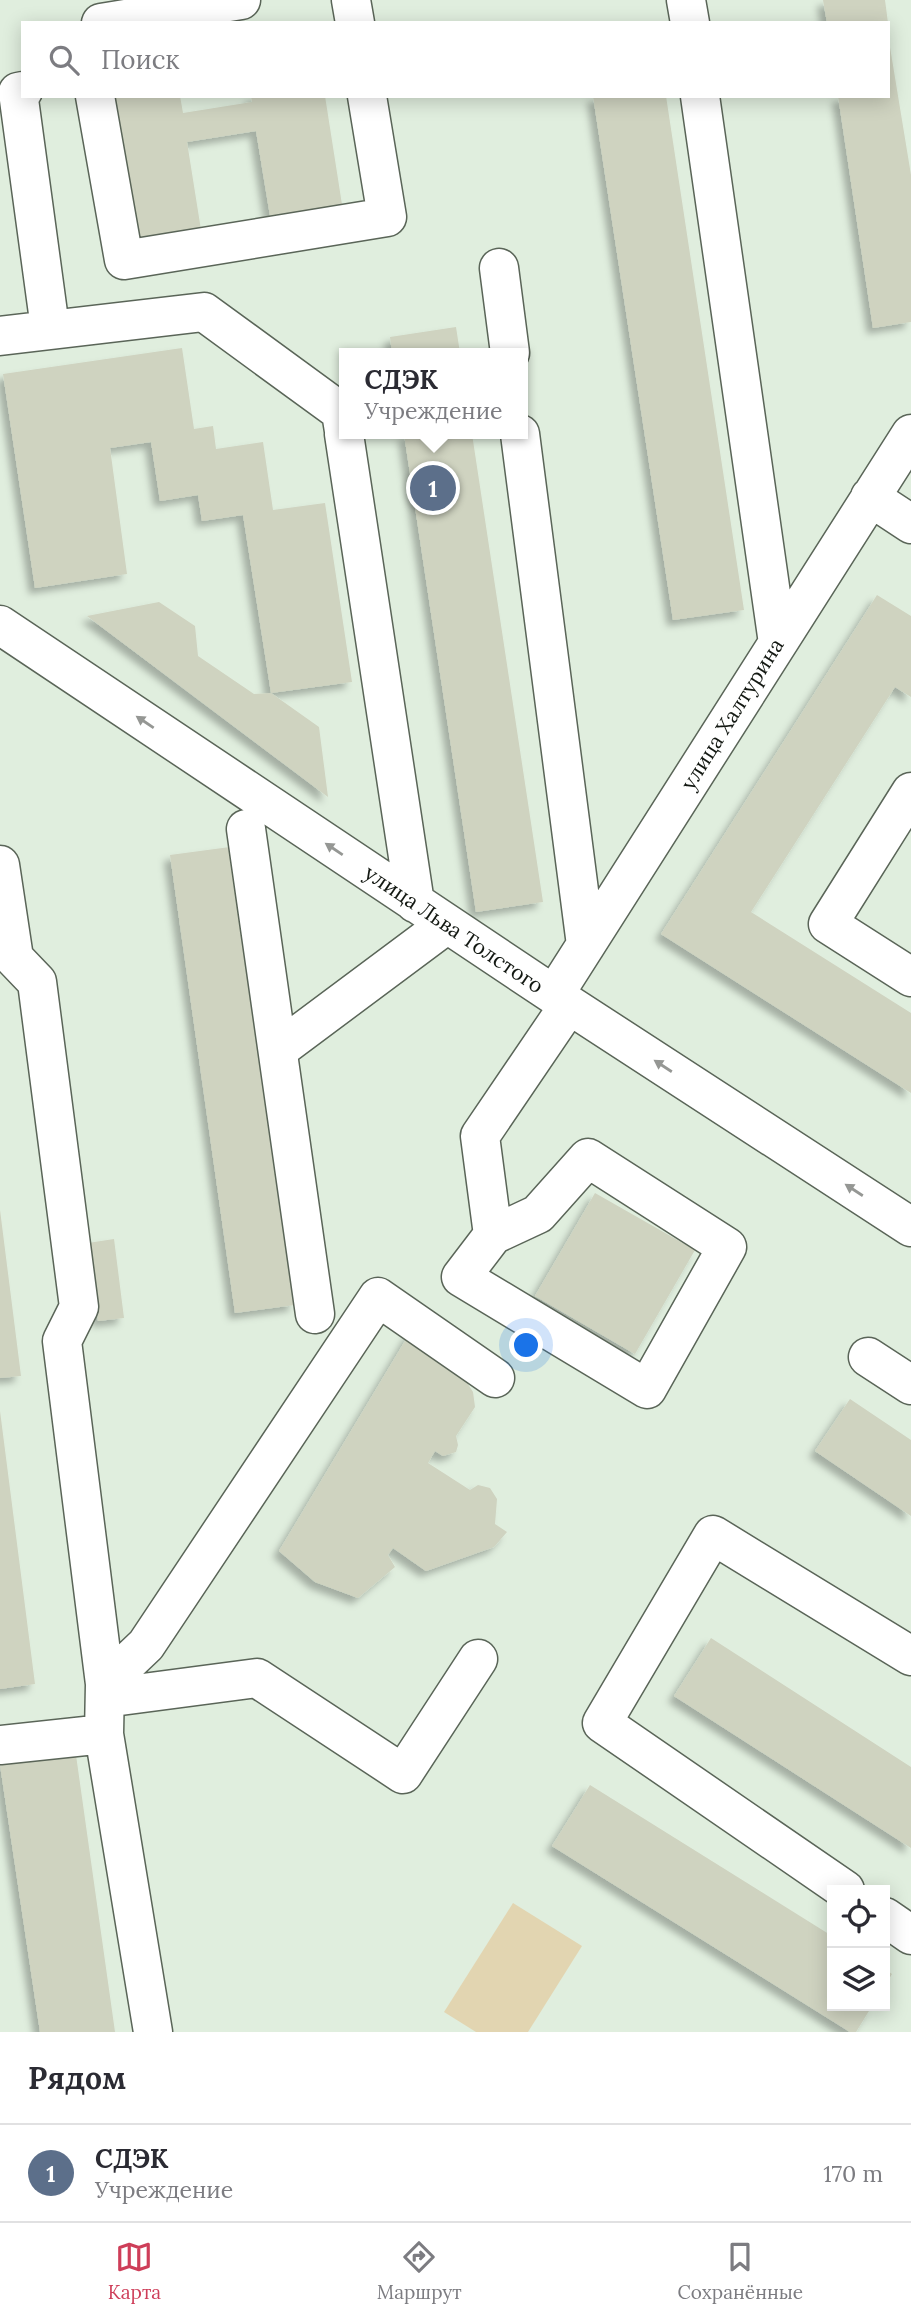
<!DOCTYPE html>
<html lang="ru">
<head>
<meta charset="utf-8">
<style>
  :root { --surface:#fff; --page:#f7f7f7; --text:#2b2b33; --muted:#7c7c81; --line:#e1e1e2; --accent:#ce3e59 }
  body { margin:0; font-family:Lora,serif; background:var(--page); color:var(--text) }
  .controls { position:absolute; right:21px; bottom:21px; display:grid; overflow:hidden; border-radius:0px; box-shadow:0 4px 18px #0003 }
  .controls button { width:63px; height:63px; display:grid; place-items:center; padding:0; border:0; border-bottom:2px solid var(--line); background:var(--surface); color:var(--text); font:35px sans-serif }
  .you { position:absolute; left:527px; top:1346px; width:24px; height:24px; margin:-18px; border:5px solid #fff; border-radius:50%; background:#1a73e8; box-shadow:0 0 0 10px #1a73e833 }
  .badge { display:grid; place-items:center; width:46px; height:46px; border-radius:50%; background:var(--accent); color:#fff; font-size:23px; font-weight:700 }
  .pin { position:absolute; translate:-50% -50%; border:4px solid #fff; box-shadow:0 2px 7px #0006 }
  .popup { position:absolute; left:339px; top:348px; width:189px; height:91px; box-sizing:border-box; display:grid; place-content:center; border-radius:0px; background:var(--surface); filter:drop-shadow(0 2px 5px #0005); font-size:23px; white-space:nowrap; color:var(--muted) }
  .popup b { font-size:26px; color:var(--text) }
  .popup::after { content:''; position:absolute; left:50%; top:100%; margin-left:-14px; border:14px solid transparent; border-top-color:var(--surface) }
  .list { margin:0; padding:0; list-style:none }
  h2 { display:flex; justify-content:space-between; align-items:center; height:91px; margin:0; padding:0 28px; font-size:30px }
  h2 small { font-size:23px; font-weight:400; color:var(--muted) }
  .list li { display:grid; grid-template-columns:46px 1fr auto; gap:21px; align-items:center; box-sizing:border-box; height:98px; padding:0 28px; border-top:2px solid var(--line) }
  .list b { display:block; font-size:26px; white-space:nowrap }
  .list p { margin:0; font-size:23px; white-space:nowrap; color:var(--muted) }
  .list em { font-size:23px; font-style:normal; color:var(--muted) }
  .icon { flex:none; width:38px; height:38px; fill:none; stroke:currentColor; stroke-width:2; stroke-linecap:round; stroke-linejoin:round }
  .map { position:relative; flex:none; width:911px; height:2032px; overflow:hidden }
  .search { position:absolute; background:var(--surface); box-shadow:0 4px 18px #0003; left:21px; right:21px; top:21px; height:77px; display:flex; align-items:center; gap:18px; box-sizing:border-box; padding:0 24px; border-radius:0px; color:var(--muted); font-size:26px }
  .sheet { height:189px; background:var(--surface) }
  nav { display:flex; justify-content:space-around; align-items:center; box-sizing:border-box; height:98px; border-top:2px solid var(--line); background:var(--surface); font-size:19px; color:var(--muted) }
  nav a { display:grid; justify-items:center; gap:4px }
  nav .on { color:var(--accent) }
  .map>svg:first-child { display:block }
</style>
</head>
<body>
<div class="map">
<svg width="911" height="2032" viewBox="0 0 911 2032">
  <defs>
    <filter id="shadow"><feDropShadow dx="-6" dy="6" stdDeviation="3.5" flood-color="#0004"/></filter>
  </defs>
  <rect width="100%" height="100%" fill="#e0eede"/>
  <path fill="#e2d5b1" d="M513,1903l69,43 -54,86h-52l-32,-20z"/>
  <path fill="#cfd3c0" filter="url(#shadow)" d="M823,0h62l3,23h-61z
    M888,35l23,140v147l-38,6 -35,-232h50z
    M106,96h74l3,17 69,-11 -1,-6h74l18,115 -72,11 -15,-91 -69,11 14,88 -72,12z
    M593,96h73l78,514 -71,10z
    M456,327l4,26h-68l-2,-16z
    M182,348l12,81 19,-3 3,23 47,-7 10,68 52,-7 27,179 -81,11 48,34 9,70 -241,-181 72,-14 36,24 3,30 56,38 17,-1 -28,-178 -41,6 -4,-26 -38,6 -9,-59 -41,6 17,126 -92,14 -32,-214z
    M404,434h68l71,468 -67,10z
    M877,595l34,21v81l-16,-10 -144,225 160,101v80l-250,-159z
    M230,847l65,458 -60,8 -65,-458z
    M595,1193l100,57 -60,104 -100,-58z
    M0,1210l21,166 -21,2z
    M114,1239l10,79 -26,3 -10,-78z
    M411,1331l48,39 14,22 2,15 -19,29 2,9 -2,7 -13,4 -8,-5 -7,12 42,27 8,-5 12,3 7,11 -2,25 12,8 -13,15 -68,24 -33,-23 -5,7 7,12 -37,31 -43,-16 -36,-31z
    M850,1399l61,41v76l-96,-65z
    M0,1411l35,273 -35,5z
    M711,1638l200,129v81l-237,-152z
    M75,1748l40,284h-75l-40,-267v-10z
    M590,1785l242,151v70h40l-16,26h-6l-298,-186z
    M885,1969l7,5 -7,12z"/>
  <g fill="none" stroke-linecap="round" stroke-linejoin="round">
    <g stroke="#5a6558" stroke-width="41">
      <path id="minor" d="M351,0l4,23
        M686,0l4,23
        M101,23l140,-23
        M23,91l-5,1 32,236
        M95,96l29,164 263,-43 -20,-121
        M700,96l78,547
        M499,268l11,85
        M0,336l204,-24 137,100 3,19
        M344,434l71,469
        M520,434l66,511
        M870,497l41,27
        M0,625l554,370 357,232
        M911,792l-83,132 83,53
        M246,829l69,485
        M0,865l14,93 23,24 42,325 -17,34 43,343 -1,50 -104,11
        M554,995l357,-561
        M278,1050l169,-126
        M493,1235l45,-21 50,-56 139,89 -80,142 -186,-112 32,-42 -13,-99 89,-131
        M868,1357l43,28
        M105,1684l41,-39 232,-348 117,81
        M105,1698l152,-20 146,96 75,-115
        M104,1734l49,298
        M845,1890l-243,-167 111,-188 198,121
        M885,1917l26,18"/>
    </g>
    <use href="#minor" stroke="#fff" stroke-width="38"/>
  </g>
  <defs><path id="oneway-solid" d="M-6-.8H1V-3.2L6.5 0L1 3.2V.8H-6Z" transform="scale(1.75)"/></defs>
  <g fill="#959794">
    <use href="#oneway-solid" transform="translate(145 722) rotate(-146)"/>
    <use href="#oneway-solid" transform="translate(334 849) rotate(-146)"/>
    <use href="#oneway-solid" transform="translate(663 1066) rotate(-147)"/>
    <use href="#oneway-solid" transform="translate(854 1190) rotate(-147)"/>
  </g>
  <g text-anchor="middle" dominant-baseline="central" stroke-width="6" stroke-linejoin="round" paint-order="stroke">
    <g font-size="21" fill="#131812" stroke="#fff">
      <text transform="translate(732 714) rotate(-58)">улица Халтурина</text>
      <text transform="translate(454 929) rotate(34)">улица Льва Толстого</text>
    </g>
  </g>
</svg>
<div class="controls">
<button><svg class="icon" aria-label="locate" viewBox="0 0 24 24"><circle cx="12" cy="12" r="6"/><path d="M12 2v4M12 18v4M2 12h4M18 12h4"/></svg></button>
<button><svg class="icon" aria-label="layers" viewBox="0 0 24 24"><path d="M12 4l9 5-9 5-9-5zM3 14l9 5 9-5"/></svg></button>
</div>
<div class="you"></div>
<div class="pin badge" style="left:433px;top:488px;background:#5c6f8a">1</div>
<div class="popup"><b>СДЭК</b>Учреждение</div>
<div class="search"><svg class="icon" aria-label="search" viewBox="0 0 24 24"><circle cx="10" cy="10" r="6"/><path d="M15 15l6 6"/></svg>Поиск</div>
</div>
<section class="sheet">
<h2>Рядом<small></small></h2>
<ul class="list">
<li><span class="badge" style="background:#5c6f8a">1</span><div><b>СДЭК</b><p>Учреждение</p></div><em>170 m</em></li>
</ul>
</section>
<nav>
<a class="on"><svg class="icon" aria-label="map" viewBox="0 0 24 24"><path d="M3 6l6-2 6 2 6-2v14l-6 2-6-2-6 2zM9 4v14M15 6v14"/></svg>Карта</a>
<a><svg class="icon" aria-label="directions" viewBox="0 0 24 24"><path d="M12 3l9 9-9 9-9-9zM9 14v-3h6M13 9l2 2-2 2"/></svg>Маршрут</a>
<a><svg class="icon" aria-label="saved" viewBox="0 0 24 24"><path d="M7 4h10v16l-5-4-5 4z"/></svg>Сохранённые</a>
</nav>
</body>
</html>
